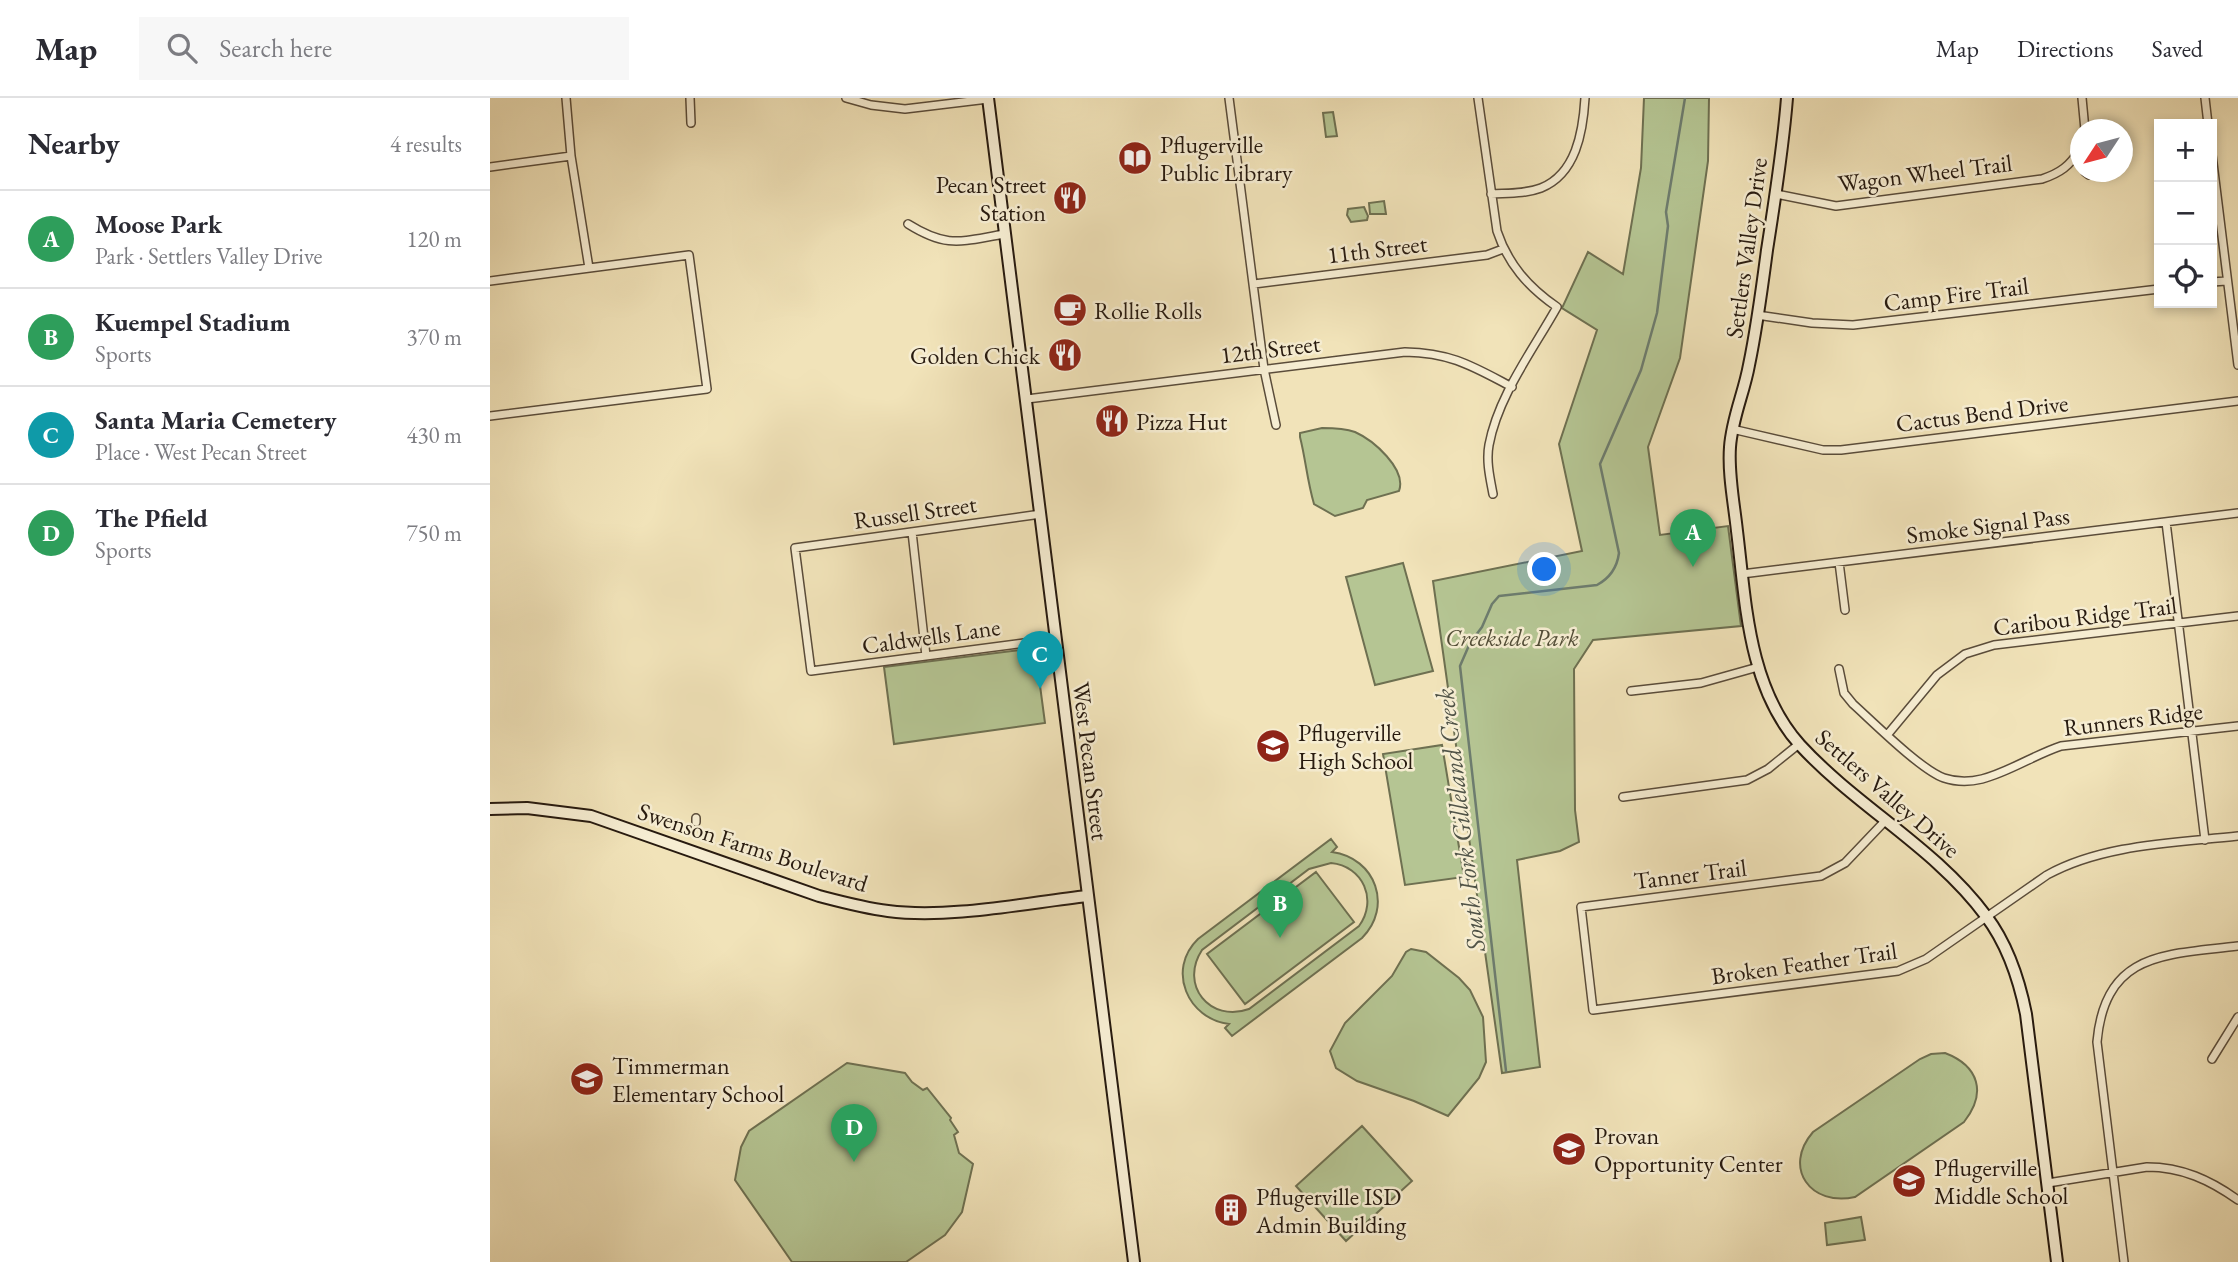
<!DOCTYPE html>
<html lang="en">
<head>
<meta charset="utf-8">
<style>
  :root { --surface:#fff; --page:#f7f7f7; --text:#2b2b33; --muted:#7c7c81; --line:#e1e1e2; --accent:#ea580c }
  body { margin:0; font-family:"EB Garamond",serif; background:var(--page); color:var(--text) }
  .controls { position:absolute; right:21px; top:21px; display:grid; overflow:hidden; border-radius:0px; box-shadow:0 4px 10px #0003 }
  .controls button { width:63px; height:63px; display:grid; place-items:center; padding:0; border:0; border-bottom:2px solid var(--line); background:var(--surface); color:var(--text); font:35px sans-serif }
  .compass { position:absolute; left:1580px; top:21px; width:63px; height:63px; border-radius:50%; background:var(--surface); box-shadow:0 4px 10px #0003; rotate:234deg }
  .you { position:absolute; left:1055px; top:472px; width:24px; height:24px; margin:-18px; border:5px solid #fff; border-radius:50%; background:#1a73e8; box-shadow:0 0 0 10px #1a73e833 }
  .badge { display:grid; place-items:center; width:46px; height:46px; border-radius:50%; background:var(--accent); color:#fff; font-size:23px; font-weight:700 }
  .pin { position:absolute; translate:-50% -58px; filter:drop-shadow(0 2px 4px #0008) }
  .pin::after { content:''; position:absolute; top:37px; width:24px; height:21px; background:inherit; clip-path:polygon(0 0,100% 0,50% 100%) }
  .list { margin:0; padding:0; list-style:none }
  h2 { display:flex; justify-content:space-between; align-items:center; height:91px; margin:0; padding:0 28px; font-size:30px }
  h2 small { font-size:23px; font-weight:400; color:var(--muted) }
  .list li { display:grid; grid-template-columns:46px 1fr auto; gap:21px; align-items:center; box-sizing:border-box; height:98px; padding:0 28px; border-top:2px solid var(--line) }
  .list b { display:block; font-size:26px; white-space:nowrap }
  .list p { margin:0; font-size:23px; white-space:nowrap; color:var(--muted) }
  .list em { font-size:23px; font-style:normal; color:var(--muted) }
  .icon { flex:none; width:38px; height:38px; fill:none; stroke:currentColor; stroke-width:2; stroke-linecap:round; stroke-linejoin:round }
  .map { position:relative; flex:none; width:1748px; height:1164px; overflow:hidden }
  header { display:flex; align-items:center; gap:42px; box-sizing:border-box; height:98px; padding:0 35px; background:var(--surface); border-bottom:2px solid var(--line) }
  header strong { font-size:33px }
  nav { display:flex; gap:38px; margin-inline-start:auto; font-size:24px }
  .search { width:490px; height:63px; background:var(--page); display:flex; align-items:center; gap:18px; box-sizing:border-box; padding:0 24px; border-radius:0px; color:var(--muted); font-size:26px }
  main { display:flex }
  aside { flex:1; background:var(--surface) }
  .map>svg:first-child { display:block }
</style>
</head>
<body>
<header>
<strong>Map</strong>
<div class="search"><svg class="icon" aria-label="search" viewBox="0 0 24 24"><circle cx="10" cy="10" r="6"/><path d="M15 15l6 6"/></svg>Search here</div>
<nav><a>Map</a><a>Directions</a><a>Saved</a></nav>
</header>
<main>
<aside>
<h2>Nearby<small>4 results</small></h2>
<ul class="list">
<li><span class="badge" style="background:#2e9e5b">A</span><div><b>Moose Park</b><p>Park · Settlers Valley Drive</p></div><em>120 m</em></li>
<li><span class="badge" style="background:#2e9e5b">B</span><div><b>Kuempel Stadium</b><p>Sports</p></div><em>370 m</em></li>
<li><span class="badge" style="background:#0f9aa8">C</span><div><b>Santa Maria Cemetery</b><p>Place · West Pecan Street</p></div><em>430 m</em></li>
<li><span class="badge" style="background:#2e9e5b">D</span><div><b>The Pfield</b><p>Sports</p></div><em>750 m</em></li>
</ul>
</aside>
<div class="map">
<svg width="1748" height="1164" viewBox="0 0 1748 1164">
  <rect width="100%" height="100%" fill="#f1e3b9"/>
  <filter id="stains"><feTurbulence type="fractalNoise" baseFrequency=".00286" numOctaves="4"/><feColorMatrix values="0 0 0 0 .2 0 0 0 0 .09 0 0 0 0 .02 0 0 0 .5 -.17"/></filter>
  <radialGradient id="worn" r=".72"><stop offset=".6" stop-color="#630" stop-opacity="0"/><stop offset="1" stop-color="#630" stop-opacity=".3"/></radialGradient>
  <path fill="#b5c593" stroke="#6e7051" stroke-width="2" fill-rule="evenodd" d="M1154,0h65l-1,63 -28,197 -32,89 12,88 68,-9 13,100 -148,14 -19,29 1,141 4,32 -19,9 -43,9 23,207 -38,6 -69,-492 149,-30 -23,-107 38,-114 -35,-22 26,-56 35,22 18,-106z
    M843,14l4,24 -11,1 -3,-24z
    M894,103l2,13h-16l-1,-11z
    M874,109l4,9 -1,4 -16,2 -4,-7 1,-6z
    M832,330c11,0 22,0 33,4 18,8 52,37 44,59l-32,9 -4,8 -28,8 -21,-12c-7,-24 -8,-43 -14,-67v-4z
    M913,465l30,108 -58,14 -29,-108z
    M545,550l10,75 -151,21 -10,-77z
    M952,647l22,132 -59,8 -22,-131z
    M841,741l6,8 -5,5c44,6 61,55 30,86l-130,98 -7,-8 4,-4c-41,-5 -63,-54 -31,-85zM841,765c32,3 47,37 28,63l-110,83c-39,14 -70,-24 -47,-59l107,-81z
    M826,774l38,50 -109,82 -38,-50z
    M921,851l15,3 33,26 11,12 13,27 3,45 -7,16 -31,38 -34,-15 -57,-20 -21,-13 -6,-17 15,-28 47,-47 14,-24z
    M1455,955c34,13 42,40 19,69l-109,75c-44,10 -73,-29 -42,-65l107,-73 11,-5z
    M357,965l58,10 7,9 11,8 4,-2 24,30 -1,2 8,12 -4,3 5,18 14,11 -11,48 -17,23 -39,27h-114l-57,-82 6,-33 8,-16z
    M872,1028l50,55 -66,60 -50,-55z
    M1371,1119l4,23 -38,5 -2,-22z"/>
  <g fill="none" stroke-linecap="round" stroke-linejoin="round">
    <path stroke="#6d7c6e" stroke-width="2.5" d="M1016,973l-46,-405 10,-23 12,-16 10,-23 7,-8 98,-11c13,-7 20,-17 22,-32l-19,-89 41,-94 16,-57 11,-87 -2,-14 19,-114"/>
    <g stroke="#5a4c3a" stroke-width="10">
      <path id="street" d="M76,0l5,58 18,112
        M200,0l1,25
        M356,0l25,7 34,4 83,-10
        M739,0l35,271 12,56
        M988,0l19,133c11,33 31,56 60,76 -24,43 -59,89 -68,138 -3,16 1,33 4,49
        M1592,0l3,32
        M1715,0l3,26
        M1722,57l26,210
        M0,69l81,-11
        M1595,74l4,3
        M1001,96c17,-1 34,0 50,-6 35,-14 42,-56 44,-90
        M1286,96l60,12 206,-27c18,-6 28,-13 38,-30
        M418,126c40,25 53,17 97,10
        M0,183l199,-26 18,134 -217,27
        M1722,184l14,-1
        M764,186l233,-29 16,-6
        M1267,217l55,8 41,2 306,-36
        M537,301l378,-47c47,1 67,14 107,35
        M1242,331l91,21h18l397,-49
        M551,416l-246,34 16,123 244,-32
        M1676,424l39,318
        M422,434l14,124
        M1349,464l6,48
        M1252,476l496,-61
        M1349,571l5,24 9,11c20,18 68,66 91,74 12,4 26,4 38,1 27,-7 52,-24 79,-33l177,-20
        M1141,593l70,-8 57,-16
        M1398,636l49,-59 28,-21 29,-9 244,-29
        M1133,699l124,-17 21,-11 31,-25
        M206,720v4
        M1395,723l-40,42 -24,13 -240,31 12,103 305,-39 28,-12 121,-84c56,-31 128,-32 191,-39
        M1722,961l26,-42
        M1558,1085l99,-16c35,0 63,13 91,33
        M1634,1164l-27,-220c8,-91 69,-87 141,-96"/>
    </g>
    <g stroke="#271a0f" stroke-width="14">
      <path id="secondary" d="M498,0l146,1164
        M1297,0c-4,51 -12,101 -20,152 -5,38 -10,77 -18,115 -5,28 -17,53 -19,82 -2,27 4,56 7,84 9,73 11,156 63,214 57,62 136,103 186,171 22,29 33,63 40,98l31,248
        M0,711l37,-1 64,8 228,80c23,6 45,12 69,15 61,8 137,-8 199,-15"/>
    </g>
    <use href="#street" stroke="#f6edd2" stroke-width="7"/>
    <use href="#secondary" stroke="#f6edd2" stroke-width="10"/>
  </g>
  <defs>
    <g id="library-disc" transform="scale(1.75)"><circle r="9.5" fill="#8f2418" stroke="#f6edd2"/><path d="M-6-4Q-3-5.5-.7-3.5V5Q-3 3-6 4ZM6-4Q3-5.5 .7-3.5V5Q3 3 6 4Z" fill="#fff"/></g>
    <g id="restaurant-disc" transform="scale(1.75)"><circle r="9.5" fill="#8f2418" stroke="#f6edd2"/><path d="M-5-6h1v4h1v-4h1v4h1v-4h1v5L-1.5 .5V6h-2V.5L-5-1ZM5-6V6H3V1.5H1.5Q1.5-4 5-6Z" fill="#fff"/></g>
    <g id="cafe-disc" transform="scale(1.75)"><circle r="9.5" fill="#8f2418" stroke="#f6edd2"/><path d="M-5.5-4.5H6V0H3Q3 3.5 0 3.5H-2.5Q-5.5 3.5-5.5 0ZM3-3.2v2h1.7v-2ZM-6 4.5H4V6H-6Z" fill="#fff"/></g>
    <g id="school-disc" transform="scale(1.75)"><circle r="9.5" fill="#8f2418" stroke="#f6edd2"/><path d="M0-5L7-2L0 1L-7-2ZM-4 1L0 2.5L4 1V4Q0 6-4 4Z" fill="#fff"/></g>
    <g id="building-disc" transform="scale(1.75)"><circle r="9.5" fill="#8f2418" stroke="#f6edd2"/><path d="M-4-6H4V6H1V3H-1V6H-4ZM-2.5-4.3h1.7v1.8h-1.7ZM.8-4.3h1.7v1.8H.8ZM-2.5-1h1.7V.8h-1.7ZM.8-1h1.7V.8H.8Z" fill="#fff"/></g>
  </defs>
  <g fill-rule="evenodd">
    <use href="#library-disc" x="645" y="60"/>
    <use href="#restaurant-disc" x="580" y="100"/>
    <use href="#cafe-disc" x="580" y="212"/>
    <use href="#restaurant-disc" x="575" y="257"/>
    <use href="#restaurant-disc" x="622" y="323"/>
    <use href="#school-disc" x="783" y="648"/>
    <use href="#school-disc" x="97" y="981"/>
    <use href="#school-disc" x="1079" y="1051"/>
    <use href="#school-disc" x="1419" y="1083"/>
    <use href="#building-disc" x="741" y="1112"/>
  </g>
  <g text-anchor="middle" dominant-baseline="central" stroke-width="5" stroke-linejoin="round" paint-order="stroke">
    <g font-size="24" fill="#271a0f" stroke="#f6edd2" text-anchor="start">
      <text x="670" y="46">Pflugerville<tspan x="670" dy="28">Public Library</tspan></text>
      <text x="556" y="86" text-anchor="end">Pecan Street<tspan x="556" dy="28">Station</tspan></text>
      <text x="604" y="212">Rollie Rolls</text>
      <text x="550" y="257" text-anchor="end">Golden Chick</text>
      <text x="646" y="323">Pizza Hut</text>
      <text x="808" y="634">Pflugerville<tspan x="808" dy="28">High School</tspan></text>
      <text x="122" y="967">Timmerman<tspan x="122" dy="28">Elementary School</tspan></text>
      <text x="1104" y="1037">Provan<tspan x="1104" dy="28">Opportunity Center</tspan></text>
      <text x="1444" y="1069">Pflugerville<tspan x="1444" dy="28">Middle School</tspan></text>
      <text x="766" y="1098">Pflugerville ISD<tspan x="766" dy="28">Admin Building</tspan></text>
    </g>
    <g font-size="24" fill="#271a0f" stroke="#f6edd2">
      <text transform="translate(1435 75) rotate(-7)">Wagon Wheel Trail</text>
      <text transform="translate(1256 150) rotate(-82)">Settlers Valley Drive</text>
      <text transform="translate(887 151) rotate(-7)">11th Street</text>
      <text transform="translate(1466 196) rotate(-7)">Camp Fire Trail</text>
      <text transform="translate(780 251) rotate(-7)">12th Street</text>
      <text transform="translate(1492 315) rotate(-7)">Cactus Bend Drive</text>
      <text transform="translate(425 414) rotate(-8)">Russell Street</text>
      <text transform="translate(1498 427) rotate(-7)">Smoke Signal Pass</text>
      <text transform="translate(1595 518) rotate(-7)">Caribou Ridge Trail</text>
      <text transform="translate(441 538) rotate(-8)">Caldwells Lane</text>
      <text transform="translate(1643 621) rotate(-7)">Runners Ridge</text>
      <text transform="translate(601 663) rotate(83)">West Pecan Street</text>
      <text transform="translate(1398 695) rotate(41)">Settlers Valley Drive</text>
      <text transform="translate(263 749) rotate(18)">Swenson Farms Boulevard</text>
      <text transform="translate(1200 776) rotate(-7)">Tanner Trail</text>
      <text transform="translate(1314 865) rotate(-8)">Broken Feather Trail</text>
    </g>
    <g font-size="24" font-style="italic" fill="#524d37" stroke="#f6edd2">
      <text x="1022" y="539">Creekside Park</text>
    </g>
    <g font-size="26" font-style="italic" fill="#505347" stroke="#f6edd2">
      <text transform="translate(970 722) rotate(-97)">South Fork Gilleland Creek</text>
    </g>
  </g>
  <rect width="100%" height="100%" filter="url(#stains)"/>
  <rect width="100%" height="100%" fill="url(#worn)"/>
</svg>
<div class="controls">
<button>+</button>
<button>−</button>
<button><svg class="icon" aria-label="locate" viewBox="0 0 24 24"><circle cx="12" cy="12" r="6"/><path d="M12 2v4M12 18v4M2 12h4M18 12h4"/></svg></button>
</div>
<svg class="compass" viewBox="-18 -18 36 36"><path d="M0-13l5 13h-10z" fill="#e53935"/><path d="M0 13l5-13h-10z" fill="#7c7c81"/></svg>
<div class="you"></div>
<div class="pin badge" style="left:1203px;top:469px;background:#2e9e5b">A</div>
<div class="pin badge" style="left:790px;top:840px;background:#2e9e5b">B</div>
<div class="pin badge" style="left:550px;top:591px;background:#0f9aa8">C</div>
<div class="pin badge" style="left:364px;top:1064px;background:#2e9e5b">D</div>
</div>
</main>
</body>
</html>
